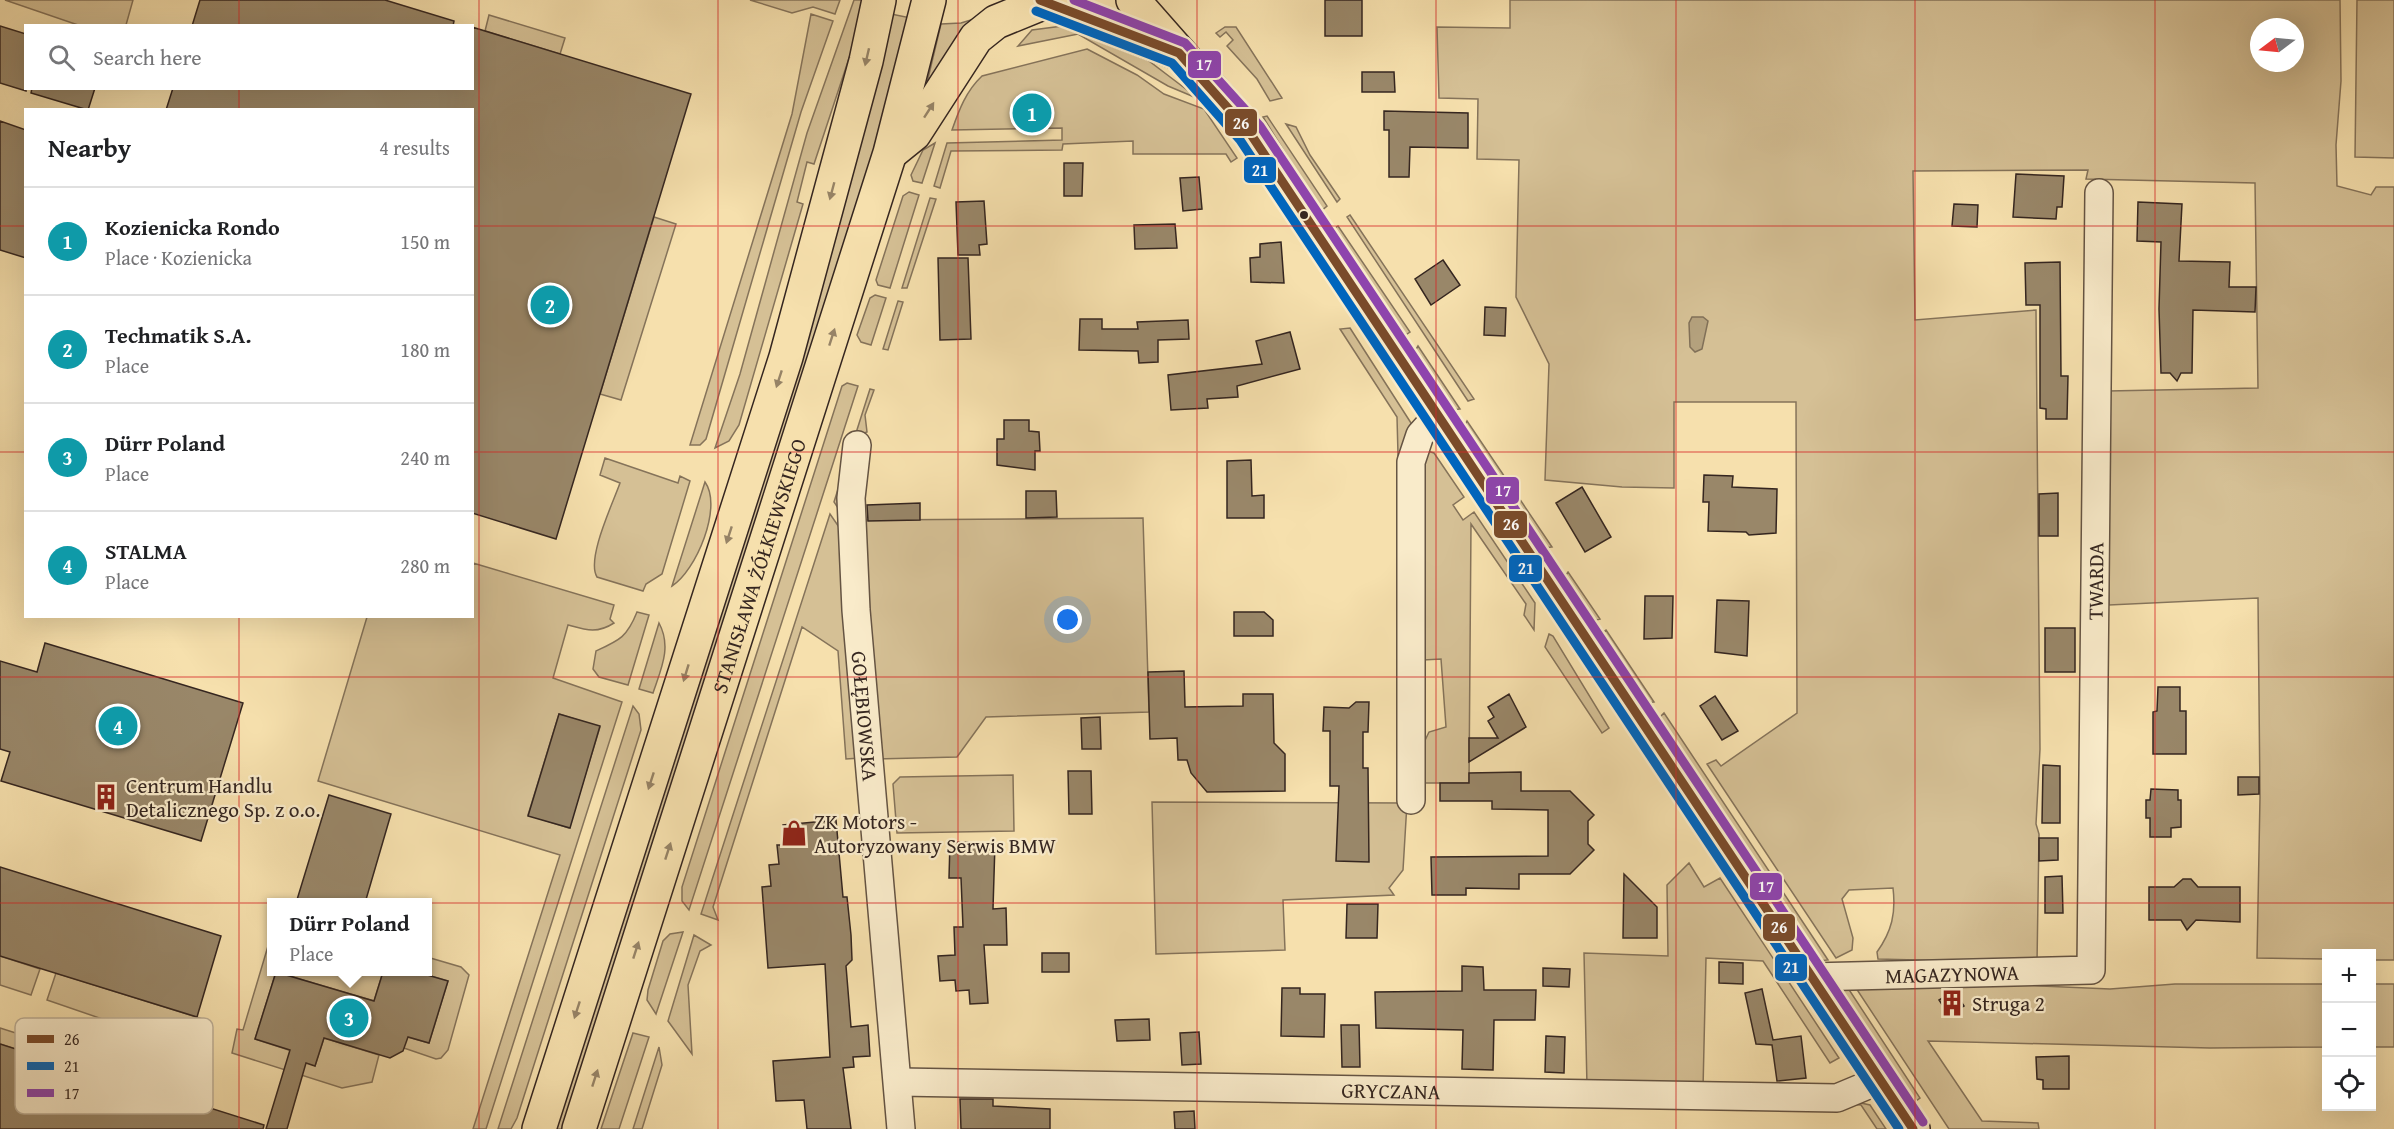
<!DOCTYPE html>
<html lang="en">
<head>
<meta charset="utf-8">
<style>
  :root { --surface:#fff; --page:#f6f6f6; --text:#202124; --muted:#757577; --line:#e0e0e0; --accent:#8f2418 }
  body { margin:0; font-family:"Gentium Book Plus",serif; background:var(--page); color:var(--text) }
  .controls { position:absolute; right:18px; bottom:18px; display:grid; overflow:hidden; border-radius:0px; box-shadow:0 6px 24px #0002 }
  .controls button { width:54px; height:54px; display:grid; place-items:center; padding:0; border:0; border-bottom:2px solid var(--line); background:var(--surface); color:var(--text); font:30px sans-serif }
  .compass { position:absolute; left:2250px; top:18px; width:54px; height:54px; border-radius:50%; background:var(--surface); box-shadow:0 6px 24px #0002; rotate:254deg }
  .you { position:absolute; left:1068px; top:620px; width:21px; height:21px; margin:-15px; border:4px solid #fff; border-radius:50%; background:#1a73e8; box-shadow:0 0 0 9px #1a73e833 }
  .badge { display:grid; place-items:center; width:39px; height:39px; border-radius:50%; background:var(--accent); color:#fff; font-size:20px; font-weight:700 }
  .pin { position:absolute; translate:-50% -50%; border:3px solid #fff; box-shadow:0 2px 6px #0006 }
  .popup { position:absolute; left:267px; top:898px; width:165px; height:78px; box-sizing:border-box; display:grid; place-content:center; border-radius:0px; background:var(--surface); filter:drop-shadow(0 2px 4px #0005); font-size:20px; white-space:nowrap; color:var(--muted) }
  .popup b { font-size:22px; color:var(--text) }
  .popup::after { content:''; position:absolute; left:50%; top:100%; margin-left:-12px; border:12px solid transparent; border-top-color:var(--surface) }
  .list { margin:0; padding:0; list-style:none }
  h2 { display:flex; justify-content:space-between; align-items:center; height:78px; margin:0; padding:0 24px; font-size:26px }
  h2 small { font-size:20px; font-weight:400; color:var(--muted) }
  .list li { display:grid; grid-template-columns:39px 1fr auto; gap:18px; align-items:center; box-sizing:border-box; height:108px; padding:0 24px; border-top:2px solid var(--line) }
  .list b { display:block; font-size:22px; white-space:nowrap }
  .list p { margin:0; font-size:20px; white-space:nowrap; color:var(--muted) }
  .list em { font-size:20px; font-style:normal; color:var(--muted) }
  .icon { flex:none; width:33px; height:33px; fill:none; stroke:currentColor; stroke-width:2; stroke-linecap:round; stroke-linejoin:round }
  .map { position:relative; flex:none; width:2394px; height:1129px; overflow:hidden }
  .search { position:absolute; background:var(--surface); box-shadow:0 6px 24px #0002; left:24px; top:24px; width:450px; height:66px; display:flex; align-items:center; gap:15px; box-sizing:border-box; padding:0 21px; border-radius:0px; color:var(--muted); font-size:22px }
  .panel { position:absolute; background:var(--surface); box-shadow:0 6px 24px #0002; left:24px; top:108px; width:450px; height:510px; border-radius:0px }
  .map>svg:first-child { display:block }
</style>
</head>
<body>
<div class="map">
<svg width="2394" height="1129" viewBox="0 0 2394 1129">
  <rect width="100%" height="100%" fill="#f6e0ad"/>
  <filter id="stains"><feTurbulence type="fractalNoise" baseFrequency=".00333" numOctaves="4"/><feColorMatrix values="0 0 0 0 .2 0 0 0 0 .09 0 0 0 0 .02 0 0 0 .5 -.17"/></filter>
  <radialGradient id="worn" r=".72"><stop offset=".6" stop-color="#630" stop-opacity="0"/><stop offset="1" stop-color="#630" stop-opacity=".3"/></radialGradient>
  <path fill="#d5c095" stroke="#85735a" stroke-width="1.5" fill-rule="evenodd" d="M5,0h128l-7,25h-48z
    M750,0h90l-5,14 -22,-7 -21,6z
    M854,0h11l-7,31 -44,133 -7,-2 -10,40 6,2 -64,221 -10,16 -14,7 25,-74 67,-241z
    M1510,0h830l1,81 -5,64 1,41 34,9 5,-8h18v773h-22v-6h-46v5l-69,-1 3,-161 -2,-199 -149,7 -1,-214 150,-3 -3,-205 -169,-4 2,-9 -175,1 2,149 121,-10 4,439 -4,75 3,10 -2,129 -159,-4 -1,-7c15,-21 19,-39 16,-64l-44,2 -7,9 11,39 -1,12 -16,8 -129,-194 9,-4 5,6 76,-53 -1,-311h-122v86l-52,-1 -77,-7 4,-116 -33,-67 3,-137 -42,-1 1,-60 -39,-1 -2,-71 73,1zM2259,27h36v36h-36z
    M2357,0h37v158l-39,-1z
    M811,14l22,7 -32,91 -95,327 -6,6h-10l102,-331z
    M891,14l20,4 -18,81 -329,1030h-10z
    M489,15l76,23 -5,16 -75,-23z
    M974,19h7l-61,93 21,-88 20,-1z
    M1078,24l63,31 58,44 -31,-13 -90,-52 -60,12 14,-16z
    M1225,27h11l46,71 -12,3 -13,-22 -30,-33 6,-6 -7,-8 -6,5 -4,-4z
    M1087,49l50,26 27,19 40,15 33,49 -6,4 -5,-8h-93v-13l-70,3 -1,6 -111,1 -11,37 -6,-2 13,-43 115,-3v-12l-110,2c7,-20 14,-39 30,-54z
    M1267,116l60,90 -6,5 -58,-94z
    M1286,124l10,3 14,28 30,44 -3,3z
    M935,143l-13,40 -9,-2 -2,-6 12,-25z
    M909,192l10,3 -29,93 -12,-3 -2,-5 27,-84z
    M930,198l6,1 -29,89h-5z
    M1350,215l124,184 -6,2 -121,-184z
    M654,217l22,7 -55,176 -21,-6z
    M1338,226l72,106 -6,4 -72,-106z
    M875,295l11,3 -15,47 -10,-3 -4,-7 13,-37z
    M898,301l5,1 -15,48 -5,-1z
    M1350,328l61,95 -12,69 -2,-75 -57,-88z
    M1418,346l42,63 -7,1 -38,-59z
    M847,383l11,3 -169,524 -7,-9v-14l160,-501z
    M870,389l4,1 -9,25 2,17 -9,3 -14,82 -10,-15z
    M1467,421l85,126 -7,1 -81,-121z
    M1424,450l10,3 30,44 -11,8 10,15 11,-8 61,91 -1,27 -10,-15 2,-11 -55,-80 -2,259h-50l1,-32 9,-19 17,-5 -5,-68 -18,1z
    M605,458l73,25 2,-7 10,5 -28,93 -16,10 -3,7 -46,-14c-11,-18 16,-74 23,-94l-20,-8z
    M705,482c18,25 -9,89 -33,104z
    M830,514l9,13 21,231 -14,1 -8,-108 -36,-24 -89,280 5,13 -17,-6z
    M1143,518l6,194 -163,5 -29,40 -81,2 -11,-239z
    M473,563l141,42 -4,14 4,4c-17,11 -28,7 -46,2l-15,53 69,24 -136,427h-13l87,-274 -242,-74 49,-164 105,-1zM559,714l41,13 -31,101 -41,-13z
    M1568,572l32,47 -7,2 -29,-43z
    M637,612l12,3 -21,70 -29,-8 -6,-8 3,-18c24,-11 31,-14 41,-39z
    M659,623c13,24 2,46 -6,70l-14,-4z
    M1606,630l48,72 -6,1 -46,-70z
    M1549,634l4,2 56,92 -7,5 -57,-86z
    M633,706l6,8 2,16 -124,388 -6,11h-13z
    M1664,713l164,247 -10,1 -160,-242z
    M1013,775l1,56 -117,2 -4,-49 7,-7z
    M1152,802l255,1 -4,67 -14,18 5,7 -111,5 2,50 -129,4z
    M1689,863l15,24 16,-9 119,180 -9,5 -67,-102 -57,-3 -3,131 -116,-3 -3,-133 84,3 -1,-71z
    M683,932l-27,82 -9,-14 1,-10 15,-49 7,-7z
    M694,935l17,10 -11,6 -12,34 4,69 -24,-33z
    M271,936v36h5l-21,67 46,15 14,12 9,-28 55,17 -7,27 -30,6 -110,-35 5,-24 6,1z
    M0,956l40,13 -9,26 -31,-10z
    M427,957l34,10 8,8 -21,75 -7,8 -5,1 -38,-13 3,-11 28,8 19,-62 -31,-9h10z
    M276,972h107l-9,29z
    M56,973l150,47 3,7 -2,9 -13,8 -16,1 -131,-45z
    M1850,979l129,1 62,6 69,3 65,-5h151v63l-116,1 -282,-7 54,80 56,2 1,6h-90z
    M1844,982l76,116 -8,6 -78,-121z
    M2372,984h22v63h-22z
    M0,1028l47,15 4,-13 9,-1 4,3 4,34 -68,-22z
    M633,1033l16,4 -30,92h-18z
    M659,1047l3,18 -20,64h-9z
    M117,1050l8,5 -5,16 -3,1 -21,-6 11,-11z
    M1847,1100l23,5 16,24h-9l-16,-24 -13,-1z"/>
  <path fill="#b4a17d" stroke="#817058" stroke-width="1.5" d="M1692,317h11l5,4 -6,28 -7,3 -5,-5 -1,-24z"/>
  <path fill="#998769" stroke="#352620" stroke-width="1.5" d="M200,0h185l69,21 -1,5h-261z
    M1325,0h37v36h-37z
    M0,26l26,8v57l-26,-8z
    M472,27l219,67 -135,445 -84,-26v-403h-306l7,-22h299z
    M1362,72h32l1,20h-33z
    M32,88h63l-7,22 -57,-17z
    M1043,101l1,23 -23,1v-23z
    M1384,111l84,2v35l-58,-1 -1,30h-20v-47h-5z
    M0,121l26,9v128l-26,-8z
    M1064,163h19l-1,33h-18z
    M2016,174l48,2 -2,31h-5l-1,12 -43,-2z
    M1199,177l3,32 -19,2 -3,-33z
    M984,201l3,43 -8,1 1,10h-22l-2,-53z
    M2138,202l44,2 -3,57 51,1 -1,25h27l-1,25 -62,-2 -1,63h-11l-4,8 -7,-8h-9l-2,-64 2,-67 -24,-1z
    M1954,204l24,1 -1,22 -25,-1z
    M1175,224l2,24 -42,1 -1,-24z
    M1281,242l3,41 -33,-1 -1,-24 10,-1v-13z
    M938,258h30l3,81 -31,1z
    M1443,260l17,25 -29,20 -16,-26z
    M2060,262l1,114h7l-1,43h-21v-10l-6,-1v-103h-14l-1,-42z
    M1485,307l21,1 -1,28 -21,-1z
    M1080,319h22v10h36l-1,-7 51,-2 1,19 -31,1v22l-19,1 -1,-12 -59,-1z
    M1290,332l10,37 -63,17 1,11 -31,2 1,9 -37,2 -3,-35 94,-11 -6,-23z
    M1004,420h25v11l10,1 1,19h-5v19l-38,-5v-26h7z
    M1251,460l1,36 12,-1v23h-37v-57z
    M1704,475l29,1 -1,11 45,2 -1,44 -27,2 -3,-3 -38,-1 1,-29h-6z
    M1582,487l29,50 -26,15 -29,-49z
    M1026,491h30l1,26 -31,1z
    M2058,493v43h-19v-42z
    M920,503v17l-52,1 -1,-16z
    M1645,596h28l-1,42 -28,1z
    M1717,600l32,1 -2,55 -32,-4z
    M1234,612h30l9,8v16h-39z
    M2045,628h30v44h-30z
    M45,643l198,60 -42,138 -200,-60 9,-29 -10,-3v-88l37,11z
    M1184,671l1,36 58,-1v-12h30l1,49 11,11v37l-78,1 -16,-19 -4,-13h-9l-1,-22 -27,1 -2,-67z
    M2158,687h22v24h6v43h-33v-42l4,-1z
    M1509,694l17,33 -57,35v-24h29l-10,-17 6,-4 -6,-10z
    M1715,696l23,35 -16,9 -22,-34z
    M1356,702h13l-1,30h-5v36h5l1,94 -33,-1 3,-75h-9v-55h-7l1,-24 25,1z
    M559,714l41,12 -30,102 -42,-12z
    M1100,717l1,32h-19l-1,-31z
    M2043,765l17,1v57h-18z
    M1068,771h23l1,43h-23z
    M1521,772v19h49l24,24 -6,6v23l6,6 -24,24h-51v15l-53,-1v7h-34l-1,-38 117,-1v-46l-56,-1v-8h-52v-18h29v-10z
    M2238,777h21v17l-21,1z
    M2151,789l27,1v10h3v27l-10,1v9h-21v-19h-4v-18h4z
    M329,795l62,19 -26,89h-69z
    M836,820l7,77h4l4,38 1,25 -6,6 5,61 17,-2 2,31 -17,1 1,10 -11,1 8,61h-44l-3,-29 -28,1 -3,-40 57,-4 -5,-93 -57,4 -6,-81 9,-1 -2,-21 10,-1 -2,-19h8l-2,-20z
    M2039,838h19v22l-19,1z
    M950,842l45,1 -2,66 13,-1 1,37h-23l4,58 -18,1 -1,-14 -13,1 -1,-11 -15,1 -2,-25 17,-1 -1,-28h9l-2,-49h-12z
    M0,867l221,69 -24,81 -197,-61z
    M1624,874l33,33v31h-34z
    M2062,876l1,37h-18v-36z
    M2183,879h8l7,8h42v35l-44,-2 -9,10 -6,-10h-32v-33h25z
    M1347,904h31l-1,34h-31z
    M1042,953h27v19h-27z
    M1719,962l24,1v21l-24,-1z
    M1462,966l21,1 1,23h52l-1,30h-41l-1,50 -31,-1 1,-39 -87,-2 -1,-36 87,-1z
    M1543,968l27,1 -1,18 -26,-1z
    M276,972l98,29 9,-29h34l31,9 -19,62 -21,-6 -5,14 -13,7 -66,-20 -9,28 -9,-3 -19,66h-21l24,-79 -35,-11z
    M1282,988h18v6h25l-1,43 -43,-1z
    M1762,989l11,51 28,-4 5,42 -29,3 -5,-36 -16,-1 -11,-51z
    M1954,991l10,15 -15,9 -10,-15z
    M1149,1019l1,21 -33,1 -2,-21z
    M1341,1025h18l1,42h-18z
    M1199,1032l2,32 -19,1 -2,-32z
    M1546,1036l19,1 -1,36 -19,-1z
    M0,1044l94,30 2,-8 21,6 -2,6 149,47 -1,4h-263z
    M2069,1056v33h-26v-9l-6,-1 -1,-22z
    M960,1099h33v7l57,3v20h-89z
    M1194,1111l1,18h-20l-1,-17z"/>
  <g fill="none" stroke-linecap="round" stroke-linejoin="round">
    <g stroke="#655443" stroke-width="30">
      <g id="minor">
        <path id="s1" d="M857,445l-6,53 5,112 45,519"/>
        <path d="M1411,800v-338l9,-27 18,-20"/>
        <path id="s2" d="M1811,977l280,-7 8,-777"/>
        <path id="s3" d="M899,1082l938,16 43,-18"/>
      </g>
    </g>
    <g stroke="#352620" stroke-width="36">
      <g id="major">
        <path d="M1040,0l135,52"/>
        <path d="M1133,0l117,133 663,996"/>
        <path d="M893,151l21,-17 62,-96 20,-16 49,-20"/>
        <path d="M539,1129l247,-772 80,-296 13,-61"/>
        <path id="s4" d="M579,1129l311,-976 39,-153"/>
      </g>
    </g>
    <use href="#minor" stroke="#f9ebca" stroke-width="27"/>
    <use href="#major" stroke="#f6e0ad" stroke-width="33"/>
    <g stroke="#f9ebca" stroke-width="14">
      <path id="bus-1" d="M1040,0l139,53 71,80 663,996"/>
    </g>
    <g stroke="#f9ebca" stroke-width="14">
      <path id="bus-2" d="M1036,11l136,52 68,77 659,989"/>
    </g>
    <g stroke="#f9ebca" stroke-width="14">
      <path id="bus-3" d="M1074,0l111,43 75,83 663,996"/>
    </g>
    <use href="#bus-1" stroke="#7a4b2a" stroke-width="9"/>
    <use href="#bus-2" stroke="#0065bd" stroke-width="9"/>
    <use href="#bus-3" stroke="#8e44ad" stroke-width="9"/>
  </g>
  <defs><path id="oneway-solid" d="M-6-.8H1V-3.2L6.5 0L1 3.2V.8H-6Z" transform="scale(1.5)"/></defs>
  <g fill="#968366">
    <use href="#oneway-solid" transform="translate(867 57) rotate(103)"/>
    <use href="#oneway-solid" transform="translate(929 110) rotate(-57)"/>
    <use href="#oneway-solid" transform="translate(832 191) rotate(105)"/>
    <use href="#oneway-solid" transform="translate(832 337) rotate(-72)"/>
    <use href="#oneway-solid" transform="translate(779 379) rotate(108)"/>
    <use href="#oneway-solid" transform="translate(729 535) rotate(108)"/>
    <use href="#oneway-solid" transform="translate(686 673) rotate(107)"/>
    <use href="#oneway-solid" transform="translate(651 781) rotate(108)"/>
    <use href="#oneway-solid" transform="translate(668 851) rotate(-72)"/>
    <use href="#oneway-solid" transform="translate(636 950) rotate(-72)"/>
    <use href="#oneway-solid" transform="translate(577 1010) rotate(108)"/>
    <use href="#oneway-solid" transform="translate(595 1078) rotate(-72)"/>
  </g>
  <path fill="none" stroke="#d62828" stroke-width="1.5" stroke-opacity="0.55" d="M239,0v26M479,0v1129M718,0v1129M958,0v1129M1197,0v1129M1436,0v1129M1676,0v1129M1915,0v1129M2155,0v1129M239,88v22M0,226h26M472,226h1922M0,452h26M472,452h1922M239,616v513M0,677h2394M0,903h2394"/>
  <defs>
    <g id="building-bare" transform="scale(2.07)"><path d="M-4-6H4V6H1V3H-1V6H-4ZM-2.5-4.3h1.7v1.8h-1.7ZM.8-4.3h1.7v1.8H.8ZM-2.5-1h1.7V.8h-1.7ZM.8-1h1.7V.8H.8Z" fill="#8f2418" stroke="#f9ebca" stroke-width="2.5" paint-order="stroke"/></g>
    <g id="shop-bare" transform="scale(2.07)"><path d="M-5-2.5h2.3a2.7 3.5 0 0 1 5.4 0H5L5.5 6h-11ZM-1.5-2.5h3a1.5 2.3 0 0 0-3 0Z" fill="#8f2418" stroke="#f9ebca" stroke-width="2.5" paint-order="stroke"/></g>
  </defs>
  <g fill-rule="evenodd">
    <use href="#building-bare" x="106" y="797"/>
    <use href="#shop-bare" x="794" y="833"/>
    <use href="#building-bare" x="1952" y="1003"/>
  </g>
  <circle fill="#352620" stroke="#f9ebca" stroke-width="2" cx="1304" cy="215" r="5"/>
  <g text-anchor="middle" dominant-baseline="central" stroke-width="4.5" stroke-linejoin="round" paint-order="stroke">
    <g font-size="21" fill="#352620" stroke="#f9ebca">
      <text stroke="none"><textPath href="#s4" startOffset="591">STANISŁAWA ŻÓŁKIEWSKIEGO</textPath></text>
      <text stroke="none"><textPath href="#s2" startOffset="669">TWARDA</textPath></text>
      <text stroke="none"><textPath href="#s1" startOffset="272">GOŁĘBIOWSKA</textPath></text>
      <text stroke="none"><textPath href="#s2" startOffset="141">MAGAZYNOWA</textPath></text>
      <text stroke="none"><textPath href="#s3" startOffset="492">GRYCZANA</textPath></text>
    </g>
    <g font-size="21" fill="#352620" stroke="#f9ebca" text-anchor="start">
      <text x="126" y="785">Centrum Handlu<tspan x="126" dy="24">Detalicznego Sp. z o.o.</tspan></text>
      <text x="814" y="821">ZK Motors -<tspan x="814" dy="24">Autoryzowany Serwis BMW</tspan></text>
      <text x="1972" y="1003">Struga 2</text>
    </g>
  </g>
  <rect x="15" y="1018" width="198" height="96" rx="9" fill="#f9ebca" stroke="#beb097" stroke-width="1.5"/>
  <rect x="27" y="1035" width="27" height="8" fill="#7a4b2a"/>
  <rect x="27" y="1062" width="27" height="8" fill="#0065bd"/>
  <rect x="27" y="1089" width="27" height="8" fill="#8e44ad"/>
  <g font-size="16" fill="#352620">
    <text x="64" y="1045">26</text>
    <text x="64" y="1072">21</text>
    <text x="64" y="1099">17</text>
  </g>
  <g stroke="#f9ebca" stroke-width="2">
    <rect x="1187" y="50" width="35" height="29" rx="6" fill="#8e44ad"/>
    <rect x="1224" y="108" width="34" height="29" rx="6" fill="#7a4b2a"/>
    <rect x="1243" y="156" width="34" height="28" rx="6" fill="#0065bd"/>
    <rect x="1485" y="476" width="35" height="29" rx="6" fill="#8e44ad"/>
    <rect x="1493" y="510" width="35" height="29" rx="6" fill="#7a4b2a"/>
    <rect x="1508" y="554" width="35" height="29" rx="6" fill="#0065bd"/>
    <rect x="1749" y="872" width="34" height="29" rx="6" fill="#8e44ad"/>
    <rect x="1762" y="913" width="34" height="29" rx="6" fill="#7a4b2a"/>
    <rect x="1774" y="953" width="34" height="29" rx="6" fill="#0065bd"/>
  </g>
  <g font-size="16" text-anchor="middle" font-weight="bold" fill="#fff">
    <text x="1204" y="70">17</text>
    <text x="1241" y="129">26</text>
    <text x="1260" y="176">21</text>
    <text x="1503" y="496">17</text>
    <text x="1511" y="530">26</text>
    <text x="1526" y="574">21</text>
    <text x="1766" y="892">17</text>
    <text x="1779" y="933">26</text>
    <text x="1791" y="973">21</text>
  </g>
  <rect width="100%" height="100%" filter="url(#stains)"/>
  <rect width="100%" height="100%" fill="url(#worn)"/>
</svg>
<div class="controls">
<button>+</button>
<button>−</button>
<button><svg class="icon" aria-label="locate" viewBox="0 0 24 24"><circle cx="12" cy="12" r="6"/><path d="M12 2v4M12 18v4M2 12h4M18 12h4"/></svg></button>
</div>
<svg class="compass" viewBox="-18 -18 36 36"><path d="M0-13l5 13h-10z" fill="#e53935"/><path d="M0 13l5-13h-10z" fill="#757577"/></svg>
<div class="you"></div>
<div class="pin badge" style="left:1032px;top:113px;background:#0f9aa8">1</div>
<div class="pin badge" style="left:550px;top:305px;background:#0f9aa8">2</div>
<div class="pin badge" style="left:349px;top:1018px;background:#0f9aa8">3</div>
<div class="popup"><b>Dürr Poland</b>Place</div>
<div class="pin badge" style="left:118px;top:726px;background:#0f9aa8">4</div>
<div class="search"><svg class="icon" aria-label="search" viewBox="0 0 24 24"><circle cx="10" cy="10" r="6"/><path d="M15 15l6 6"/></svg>Search here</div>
<section class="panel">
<h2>Nearby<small>4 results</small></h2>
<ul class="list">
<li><span class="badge" style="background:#0f9aa8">1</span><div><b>Kozienicka Rondo</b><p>Place · Kozienicka</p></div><em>150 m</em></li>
<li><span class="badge" style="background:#0f9aa8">2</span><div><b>Techmatik S.A.</b><p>Place</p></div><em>180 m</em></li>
<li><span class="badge" style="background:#0f9aa8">3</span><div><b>Dürr Poland</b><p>Place</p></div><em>240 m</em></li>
<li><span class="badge" style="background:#0f9aa8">4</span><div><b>STALMA</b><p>Place</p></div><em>280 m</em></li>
</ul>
</section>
</div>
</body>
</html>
